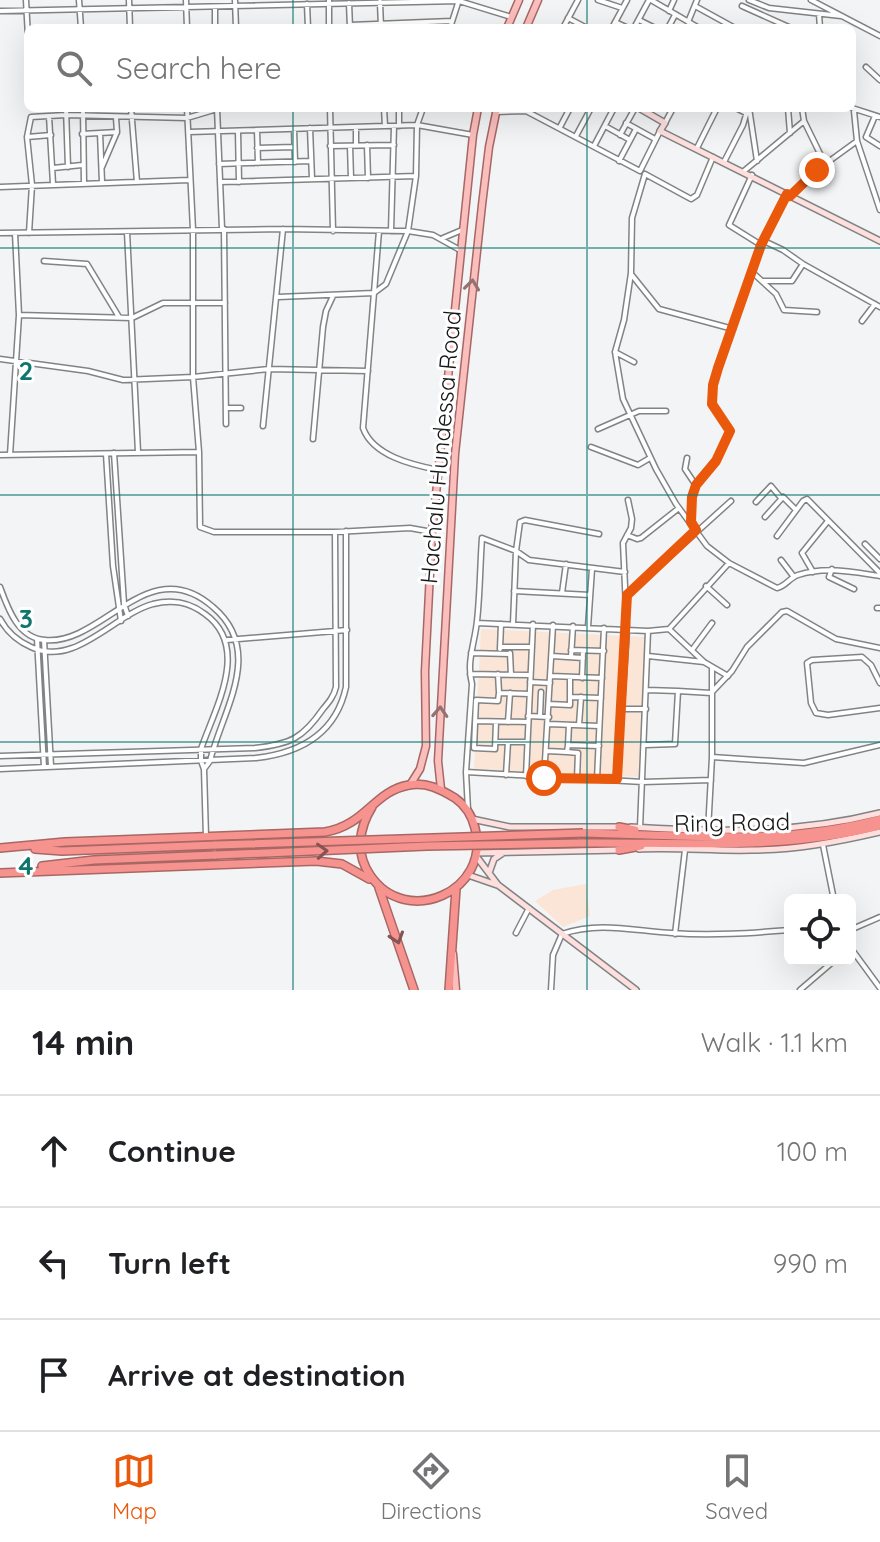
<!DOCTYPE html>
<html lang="en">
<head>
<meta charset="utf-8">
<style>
  :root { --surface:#fff; --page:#f6f6f6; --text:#202124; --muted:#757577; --line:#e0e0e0; --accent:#ea580c }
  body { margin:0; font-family:Quicksand,sans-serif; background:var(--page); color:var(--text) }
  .controls { position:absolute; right:24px; bottom:24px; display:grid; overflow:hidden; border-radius:12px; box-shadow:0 8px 32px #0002 }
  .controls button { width:72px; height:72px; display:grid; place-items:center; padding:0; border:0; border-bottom:2px solid var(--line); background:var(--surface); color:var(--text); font:40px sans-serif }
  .stop { position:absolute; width:24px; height:24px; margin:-18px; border:6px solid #ea580c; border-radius:50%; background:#fff }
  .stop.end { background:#ea580c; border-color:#fff; box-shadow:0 2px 8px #0008 }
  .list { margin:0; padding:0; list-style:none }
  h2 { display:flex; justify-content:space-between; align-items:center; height:104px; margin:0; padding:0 32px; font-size:34px }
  h2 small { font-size:26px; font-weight:400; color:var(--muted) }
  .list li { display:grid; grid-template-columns:52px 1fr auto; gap:24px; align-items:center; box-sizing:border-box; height:112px; padding:0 32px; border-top:2px solid var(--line) }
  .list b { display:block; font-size:30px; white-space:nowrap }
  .list em { font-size:26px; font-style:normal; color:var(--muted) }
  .icon { flex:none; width:44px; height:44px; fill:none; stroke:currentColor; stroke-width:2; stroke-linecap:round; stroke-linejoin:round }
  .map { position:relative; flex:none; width:880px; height:990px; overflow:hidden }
  .search { position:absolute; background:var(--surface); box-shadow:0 8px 32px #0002; left:24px; right:24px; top:24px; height:88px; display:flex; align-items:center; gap:20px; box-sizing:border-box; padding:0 28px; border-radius:12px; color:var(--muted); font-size:30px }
  .sheet { height:440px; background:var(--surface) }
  nav { display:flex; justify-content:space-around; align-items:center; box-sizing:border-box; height:112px; border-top:2px solid var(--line); background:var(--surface); font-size:22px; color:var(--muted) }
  nav a { display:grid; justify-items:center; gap:4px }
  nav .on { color:var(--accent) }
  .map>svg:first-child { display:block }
</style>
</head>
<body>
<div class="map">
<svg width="880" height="990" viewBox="0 0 880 990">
  <rect width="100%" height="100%" fill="#f2f4f5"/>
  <path fill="#fae5d7" d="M481,629l164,8 -6,140 -165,-8z
    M586,884l4,32 -27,11 -28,-26 18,-11z"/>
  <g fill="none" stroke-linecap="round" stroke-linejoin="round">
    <g stroke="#828384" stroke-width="7">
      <path id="street" d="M26,0l2,37
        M79,0l2,28
        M129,0l1,28
        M186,0l1,28
        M235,0l1,28
        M329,0v28
        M598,0l24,8
        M651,0l48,28
        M749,0l20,8 72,8
        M811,0l69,36
        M380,2l1,26
        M349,3l1,25
        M307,4l1,24
        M695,6l40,22
        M742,6l49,22
        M215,7v21
        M0,11l459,-10 52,16
        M669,11l5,-11
        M819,14l1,14
        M568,18l19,10
        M639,20l16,8
        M615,22l13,6
        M688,22l9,-22
        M350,25l102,-4
        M98,28h31
        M450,28l9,-28
        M563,28l15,-28
        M612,28l15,-28
        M634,28l15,-28
        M668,28l7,-13
        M866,67l14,13
        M66,108l2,59
        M83,108l1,76
        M131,108l6,74
        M187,108l6,122v147l6,75 1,75 14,5h121l75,-4 22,4
        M217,108l5,121
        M330,108l3,123
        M384,108l1,18
        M399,108v18
        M736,108l10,5
        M749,108l8,53
        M788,108l2,25
        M802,108l2,13 22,45
        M852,108l28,9
        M854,111l3,30 23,69
        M496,112l30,-1 114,60 20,-40
        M49,116l4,68
        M875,116l-9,21 14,9
        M626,123l29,16
        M665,123l8,-15
        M605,126l25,14
        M356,127v18
        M560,127l10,-19
        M310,128l2,51
        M294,129l1,33
        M257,130l1,33
        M238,131l1,51
        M189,132l228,-7 56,10
        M100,133l2,49
        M82,134l35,-2
        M620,135l15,-27
        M576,136l15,-28
        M27,137l24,-2
        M367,145l1,33
        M330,146l64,-1
        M350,146l1,32
        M594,146l20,-38
        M257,148l37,-1
        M697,148l20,-40
        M619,161l17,-32
        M724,162l19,-37 5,-17
        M219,164l92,-3
        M102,167l15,-35 -1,-14
        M53,168l29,-3
        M744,171l60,-50
        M645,174l-13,44 -1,55 -7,47 -9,32 8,47 33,70 20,35 31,42 22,17 48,25c9,-2 12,-10 21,-13 28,-9 54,-3 82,1
        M645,174l46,25 6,-4 16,-38
        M752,175l-23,50 32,20
        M220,182l196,-6
        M0,187l189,-7
        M790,196l27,-26 40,-29
        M224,229l2,195
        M379,231l-16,197c10,28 50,37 75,42
        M391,231l3,-105
        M127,232l11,220
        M0,233l283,-4 125,2 25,4 27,15
        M29,233l3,-48 -5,-48 4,-20 35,-2 121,3 30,-9
        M443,238l19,-8
        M44,261l43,3 32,53
        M803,264l77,43
        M752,272l24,22 8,16 33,2
        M631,274l28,35 74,20
        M763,281h29l11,-17 -20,-14 -19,-9
        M278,297l96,-4 12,-9 22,-53 8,-55 1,-51 6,-17
        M19,315l113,3 31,-15h62
        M862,321l13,-17
        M615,352l19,10
        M0,359l88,12 35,9 70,-3 76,-8 99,2
        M226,408h15
        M263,426l20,-197
        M598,429l41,-18h27
        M313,439l10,-112 3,-16 7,-15
        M591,447l47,18 12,-7
        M114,453l10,151 4,12
        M106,454l7,112 8,55
        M0,455l199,-3
        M10,455l9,-140 -4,-82
        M687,458l-2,11 10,15
        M756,502l15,-16 10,12
        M765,517l18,-20 13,13
        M691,520l1,-23 4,-12 20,-24 14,-30 -18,-27 1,-19 48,-140 26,-51
        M627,535l10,4 4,-1 38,-30
        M777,536l26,-35 4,-2 73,74
        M865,544l15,15
        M781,560l13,17
        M832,569l-3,8 25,12
        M813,572l-11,-19 26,-32
        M706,586l21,19
        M0,587c8,22 18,51 45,53 57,6 104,-90 168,-33 52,44 10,102 -3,154l-6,8
        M514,591l76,4
        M562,593l4,-29
        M627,595l104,-94
        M877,608h3
        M0,619c7,13 17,22 31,28 44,21 82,-32 122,-43 20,-5 36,-2 52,10 46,33 10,94 -4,135v12l3,8 2,68
        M477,623l171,8 -8,197
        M513,624l3,-73 4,-29 5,-2 74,14
        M588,627l4,-58
        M669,629l60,-66
        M648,631l21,-2 35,33 24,14
        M37,639l7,128
        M44,640l7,126
        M227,640l120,-10
        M500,647h32
        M500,649l1,-25
        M571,650l33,1
        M692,650l20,-27
        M471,653l39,1
        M510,653l1,22
        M552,656l31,2
        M648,656l56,6
        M571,657l2,-31
        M470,674l60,1
        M498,674l1,18
        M551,676l51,2
        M582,678l1,-27
        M530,682l20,1
        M880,683l-9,-18 -9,-8 -50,3 -5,3 4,40 5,10 12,2 52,-7
        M647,690l31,1
        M570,697v-20
        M476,700l-2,48 21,1 1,-27
        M476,700l22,1 1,-8 30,1
        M549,704l21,1v-8l31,1
        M621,709h25
        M528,716l21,1
        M540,716l1,-24
        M475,721l53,1
        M508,722l2,-29
        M549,724l50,2
        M579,725l2,-28
        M496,742h31
        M568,745l1,-20
        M645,745l30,-1 3,-53 33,2 21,-22 15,-24 35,-35 5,-1 49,28 44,9
        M547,751l20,1 1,-7 31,1
        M567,752l11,1 -1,26
        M0,756l255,-8c36,-4 48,-10 68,-39 6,-7 11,-13 13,-22l-1,-155
        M712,757v-89
        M0,769l256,-11c45,-5 80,-25 90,-71v-156
        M466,772l177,10 68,-2
        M506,775l2,-33
        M526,776l7,-152
        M544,778l9,-153
        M597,779l7,-151
        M617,779l10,-149 -4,-87 8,-15 1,-9 -4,-19
        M468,810l-2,-38 6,-88c-6,-22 3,-42 5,-63 3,-27 3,-55 5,-83l34,13 13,9 96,12
        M708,831l4,-74 92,6 76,-18
        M823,845l11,55
        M850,930l30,-13
        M516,933l13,-25
        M675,934l10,-84
        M850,947l30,41
        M551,990l2,-35 9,-21c37,-13 73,-3 110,-1 39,3 79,0 118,-3
        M800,990l35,-30"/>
    </g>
    <g stroke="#828384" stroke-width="8">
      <path id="secondary" d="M639,108l26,15 -5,8 220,110
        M472,819l38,8h111
        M631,827c85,5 166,7 249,-14
        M639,849c37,-2 74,2 112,1 44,0 86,-8 129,-18
        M476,853l145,-3
        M476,856l22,29 138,105
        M489,873l5,-14 9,-6
        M468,875l29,10"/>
    </g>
    <g stroke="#a86765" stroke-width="9">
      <path id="primary" d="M507,28l12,-28
        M526,28l12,-28
        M410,785l10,-16 6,-23 -1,-75 7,-138 41,-398 5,-27
        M441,789l-3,-28 17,-307 27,-249 7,-58 8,-39
        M453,954l3,36"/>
    </g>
    <g stroke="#a86765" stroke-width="10">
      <path id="highway" d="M619,827l16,3
        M583,833c100,2 199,13 297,-14
        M582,843c101,-1 200,8 298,-17
        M0,848l65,-6 260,-10c41,-7 49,-41 84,-47 18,-3 31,4 46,13 10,7 17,18 20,30 17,63 -69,101 -105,47 -15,-22 -11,-47 2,-68
        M35,849l27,2 154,-6
        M619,850l22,-4
        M42,866l52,-6 122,-5
        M0,873l316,-12 26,3 27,15
        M379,888l35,102
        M449,990l7,-101"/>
    </g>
    <use href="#street" stroke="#fff" stroke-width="4"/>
    <use href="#secondary" stroke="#fddfdd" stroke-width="5"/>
    <use href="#primary" stroke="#fabebc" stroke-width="6"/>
    <use href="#highway" stroke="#f7938f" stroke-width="7"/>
    <g stroke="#a86765" stroke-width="10" stroke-linecap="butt">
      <path id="highway-bridge" d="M216,845l367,-12
        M216,855l211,-9 155,-3"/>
    </g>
    <use href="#highway-bridge" stroke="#f7938f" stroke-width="7"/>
  </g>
  <defs><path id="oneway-chevron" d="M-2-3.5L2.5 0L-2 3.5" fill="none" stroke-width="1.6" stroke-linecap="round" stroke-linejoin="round" transform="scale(2)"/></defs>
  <g stroke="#937271">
    <use href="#oneway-chevron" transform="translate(472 285) rotate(-83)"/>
    <use href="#oneway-chevron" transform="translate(440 712) rotate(-87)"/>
  </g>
  <g stroke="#865452">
    <use href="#oneway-chevron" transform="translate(322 851) rotate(-3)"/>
    <use href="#oneway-chevron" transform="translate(397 938) rotate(72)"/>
  </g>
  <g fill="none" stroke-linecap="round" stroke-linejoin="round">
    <path stroke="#ea580c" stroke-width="10" d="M544,778l73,1 10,-184 69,-65 -5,-8 1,-25 4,-12 20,-24 14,-30 -18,-27 1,-19 5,-17 43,-123 26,-51 3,2 27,-26"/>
  </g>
  <path fill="none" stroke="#0f766e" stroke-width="2" stroke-opacity="0.55" d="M293,0v28M587,0v28M293,108v882M587,108v882M0,248h880M0,495h880M0,742h880"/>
  <g text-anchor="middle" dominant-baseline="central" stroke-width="6" stroke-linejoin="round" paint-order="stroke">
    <g font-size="24" fill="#151616" stroke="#fff">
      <text transform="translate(440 447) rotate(-85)">Hachalu Hundessa Road</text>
      <text transform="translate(732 822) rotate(-1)">Ring Road</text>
    </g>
  </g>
  <g font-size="26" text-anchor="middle" font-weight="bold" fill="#0f766e" stroke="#fff" stroke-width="6" stroke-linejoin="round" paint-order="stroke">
    <text x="26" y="380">2</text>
    <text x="26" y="628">3</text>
    <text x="26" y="875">4</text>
  </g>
</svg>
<div class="controls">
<button><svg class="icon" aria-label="locate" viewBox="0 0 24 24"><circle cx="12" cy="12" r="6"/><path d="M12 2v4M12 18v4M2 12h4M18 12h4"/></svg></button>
</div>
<div class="stop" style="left:544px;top:778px"></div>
<div class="stop end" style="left:817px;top:170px"></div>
<div class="search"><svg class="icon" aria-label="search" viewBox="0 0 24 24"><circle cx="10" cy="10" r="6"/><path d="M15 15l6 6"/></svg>Search here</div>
</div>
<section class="sheet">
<h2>14 min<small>Walk · 1.1 km</small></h2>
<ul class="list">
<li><svg class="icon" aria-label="ahead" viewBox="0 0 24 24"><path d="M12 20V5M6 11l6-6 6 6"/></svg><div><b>Continue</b></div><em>100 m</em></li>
<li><svg class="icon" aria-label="left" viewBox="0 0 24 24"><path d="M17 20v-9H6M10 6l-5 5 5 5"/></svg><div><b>Turn left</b></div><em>990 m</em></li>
<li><svg class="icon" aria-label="arrive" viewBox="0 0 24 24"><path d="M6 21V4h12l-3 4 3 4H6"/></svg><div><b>Arrive at destination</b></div></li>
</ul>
</section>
<nav>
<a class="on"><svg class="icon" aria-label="map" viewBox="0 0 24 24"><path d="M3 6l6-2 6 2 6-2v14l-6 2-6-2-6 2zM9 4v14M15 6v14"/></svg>Map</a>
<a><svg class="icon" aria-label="directions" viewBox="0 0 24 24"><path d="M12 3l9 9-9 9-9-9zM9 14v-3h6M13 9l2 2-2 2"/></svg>Directions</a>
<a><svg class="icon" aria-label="saved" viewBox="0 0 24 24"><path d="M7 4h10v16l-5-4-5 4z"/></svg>Saved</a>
</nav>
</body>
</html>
